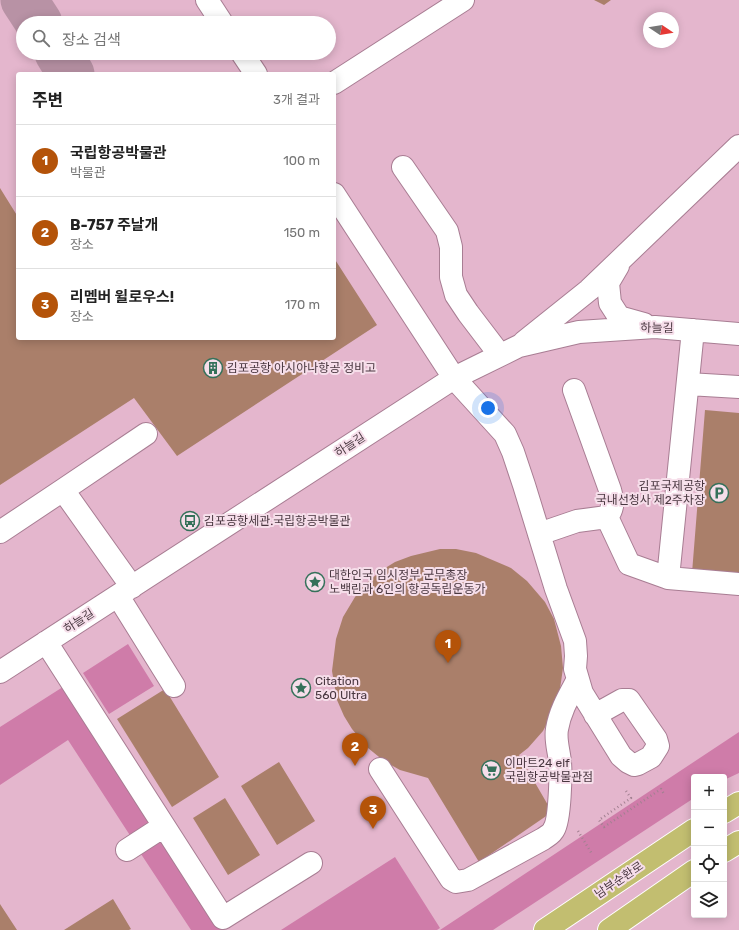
<!DOCTYPE html>
<html lang="ko">
<head>
<meta charset="utf-8">
<style>
  :root { --surface:#fff; --page:#f2f2f2; --text:#222; --muted:#767676; --line:#e0e0e0; --accent:#b45309 }
  body { margin:0; font-family:Rubik,"Noto Sans KR",sans-serif; background:var(--page); color:var(--text) }
  .controls { position:absolute; right:12px; bottom:12px; display:grid; overflow:hidden; border-radius:4px; box-shadow:0 2px 10px #0003 }
  .controls button { width:36px; height:36px; display:grid; place-items:center; padding:0; border:0; border-bottom:1px solid var(--line); background:var(--surface); color:var(--text); font:20px sans-serif }
  .compass { position:absolute; left:643px; top:12px; width:36px; height:36px; border-radius:50%; background:var(--surface); box-shadow:0 2px 10px #0003; rotate:102deg }
  .you { position:absolute; left:488px; top:408px; width:14px; height:14px; margin:-10px; border:3px solid #fff; border-radius:50%; background:#1a73e8; box-shadow:0 0 0 6px #1a73e833 }
  .badge { display:grid; place-items:center; width:26px; height:26px; border-radius:50%; background:var(--accent); color:#fff; font-size:13px; font-weight:700 }
  .pin { position:absolute; translate:-50% -33px; filter:drop-shadow(0 1px 2px #0008) }
  .pin::after { content:''; position:absolute; top:21px; width:14px; height:12px; background:inherit; clip-path:polygon(0 0,100% 0,50% 100%) }
  .list { margin:0; padding:0; list-style:none }
  h2 { display:flex; justify-content:space-between; align-items:center; height:52px; margin:0; padding:0 16px; font-size:17px }
  h2 small { font-size:13px; font-weight:400; color:var(--muted) }
  .list li { display:grid; grid-template-columns:26px 1fr auto; gap:12px; align-items:center; box-sizing:border-box; height:72px; padding:0 16px; border-top:1px solid var(--line) }
  .list b { display:block; font-size:15px; white-space:nowrap }
  .list p { margin:0; font-size:13px; white-space:nowrap; color:var(--muted) }
  .list em { font-size:13px; font-style:normal; color:var(--muted) }
  .icon { flex:none; width:22px; height:22px; fill:none; stroke:currentColor; stroke-width:2; stroke-linecap:round; stroke-linejoin:round }
  .map { position:relative; flex:none; width:739px; height:930px; overflow:hidden }
  .search { position:absolute; background:var(--surface); box-shadow:0 2px 10px #0003; left:16px; top:16px; width:320px; height:44px; display:flex; align-items:center; gap:10px; box-sizing:border-box; padding:0 14px; border-radius:22px; color:var(--muted); font-size:15px }
  .panel { position:absolute; background:var(--surface); box-shadow:0 2px 10px #0003; left:16px; top:72px; width:320px; height:268px; border-radius:4px }
  .map>svg:first-child { display:block }
</style>
</head>
<body>
<div class="map">
<svg width="739" height="930" viewBox="0 0 739 930">
  <rect width="100%" height="100%" fill="#e4b6cd"/>
  <path fill="#cf7ca9" d="M128,644l26,42 -45,28 -26,-41z
    M66,685l85,134 -1,9 -17,12 -65,-100 -68,45v-58z
    M739,732v41l-15,7v-3h-30v21l-201,132h-53z
    M159,842l8,2 56,86h-32l-50,-76z
    M395,857l45,71 -3,2h-156z"/>
  <g fill="none" stroke-linecap="round" stroke-linejoin="round">
    <path stroke="#b892a5" stroke-width="47" d="M24,0l15,23
      M58,53l13,21"/>
  </g>
  <path fill="#aa7f6a" d="M594,0h17l-7,5z
    M0,188l18,29v121h316v-80l43,67 -200,131 -43,-58 -134,87z
    M705,410l34,3v164l-47,-4z
    M440,549h16l20,4 35,15 16,13 18,21 9,17 7,27 2,22 -3,21 -6,21 -11,21 -15,17 -9,7 33,57 -73,50 -51,-84 -28,-8 -16,-9 -16,-13 -16,-19 -8,-13 -7,-16 -5,-29 4,-32 7,-22 12,-20 9,-12 18,-15 13,-8 16,-6z
    M165,689l54,88 -47,30 -55,-88z
    M279,762l36,59 -38,24 -36,-59z
    M225,798l35,57 -32,20 -35,-57z
    M113,899l18,30 -2,1h-65z
    M0,904l17,26h-17z"/>
  <g fill="none" stroke-linecap="round" stroke-linejoin="round">
    <g stroke="#a87d93" stroke-width="24">
      <path id="minor" d="M207,0l15,23
        M242,53l14,21
        M334,83l129,-83
        M403,167l44,64 4,16v30l5,18 12,18 32,42
        M334,194l120,184 51,56 8,18 11,33 32,104 19,52 1,15 -1,13 7,24 39,63 7,6 6,3 4,-1 13,-7 7,-11 -2,-7 -27,-39h-7l-27,15
        M618,266l-10,17 2,20 9,14 25,7
        M524,342l65,-52 150,-144
        M688,384l51,3
        M63,490l69,97
        M607,517l22,47 39,14 71,6
        M0,532l63,-42 83,-56
        M539,534l38,-13 30,-4c7,-9 6,-16 3,-27l-36,-100
        M668,578l25,-248
        M118,596l56,90
        M46,642l177,276 88,-55
        M0,672l454,-294 65,-32 60,-14 76,-5 84,7
        M380,769l71,110 5,3 12,-2 75,-41c4,-3 9,-5 11,-10 6,-10 7,-55 6,-67 -1,-11 -5,-22 -3,-33 3,-18 12,-33 20,-48
        M127,850l37,-24"/>
    </g>
    <g stroke="#fff" stroke-width="24">
      <path id="major" d="M724,812l15,-9
        M724,851l15,-9
        M545,930l149,-100
        M609,930l85,-59"/>
    </g>
    <path stroke="#a28091" stroke-width="2.5" stroke-dasharray="1 3" stroke-linecap="butt" d="M626,791l5,7 -32,22 5,7 57,-38 3,5
      M578,831l14,23"/>
    <use href="#minor" stroke="#fff" stroke-width="22"/>
    <use href="#major" stroke="#c2be70" stroke-width="22"/>
  </g>
  <defs>
    <g id="building-ring" transform="scale(1)"><circle r="9.5" fill="#f6deea" stroke="#35715a" stroke-width="1.5"/><path d="M-4-6H4V6H1V3H-1V6H-4ZM-2.5-4.3h1.7v1.8h-1.7ZM.8-4.3h1.7v1.8H.8ZM-2.5-1h1.7V.8h-1.7ZM.8-1h1.7V.8H.8Z" fill="#35715a"/></g>
    <g id="parking-ring" transform="scale(1)"><circle r="9.5" fill="#f6deea" stroke="#35715a" stroke-width="1.5"/><path d="M-3.5-5.5H1a3.5 3.5 0 0 1 0 7H-1V5.5H-3.5ZM-1-3.4V-.6H.8a1.4 1.4 0 0 0 0-2.8Z" fill="#35715a"/></g>
    <g id="bus-ring" transform="scale(1)"><circle r="9.5" fill="#f6deea" stroke="#35715a" stroke-width="1.5"/><path d="M-5-6H5V4H4V6H2V4H-2V6H-4V4H-5ZM-3.5-4V0h7V-4ZM-3.5 1.2v1.5H-2V1.2ZM2 1.2v1.5H3.5V1.2Z" fill="#35715a"/></g>
    <g id="sight-ring" transform="scale(1)"><circle r="9.5" fill="#f6deea" stroke="#35715a" stroke-width="1.5"/><path d="M0-6L1.8-2.2L6-1.7L2.9 1.2L3.7 5.4L0 3.3L-3.7 5.4L-2.9 1.2L-6-1.7L-1.8-2.2Z" fill="#35715a"/></g>
    <g id="supermarket-ring" transform="scale(1)"><circle r="9.5" fill="#f6deea" stroke="#35715a" stroke-width="1.5"/><path d="M-6-5.5h2.5l.6 2H6L4.5 2H-2.5L-4.4-4H-6ZM-1.5 3.2a1.3 1.3 0 1 0 .1 0ZM3 3.2a1.3 1.3 0 1 0 .1 0Z" fill="#35715a"/></g>
  </defs>
  <g fill-rule="evenodd">
    <use href="#building-ring" x="213" y="368"/>
    <use href="#parking-ring" x="719" y="493"/>
    <use href="#bus-ring" x="190" y="521"/>
    <use href="#sight-ring" x="315" y="582"/>
    <use href="#sight-ring" x="301" y="688"/>
    <use href="#supermarket-ring" x="491" y="770"/>
  </g>
  <g text-anchor="middle" dominant-baseline="central" stroke-width="4" stroke-linejoin="round" paint-order="stroke">
    <g font-size="12" fill="#493740" stroke="#f6deea">
      <text transform="translate(657 328) rotate(1)">하늘길</text>
      <text transform="translate(350 445) rotate(-33)">하늘길</text>
      <text transform="translate(79 621) rotate(-33)">하늘길</text>
      <text transform="translate(619 880) rotate(-34)">남부순환로</text>
    </g>
    <g font-size="12" fill="#493740" stroke="#f6deea" text-anchor="start">
      <text x="227" y="368">김포공항 아시아나항공 정비고</text>
      <text x="705" y="486" text-anchor="end">김포국제공항<tspan x="705" dy="14">국내선청사 제2주차장</tspan></text>
      <text x="204" y="521">김포공항세관.국립항공박물관</text>
      <text x="329" y="575">대한인국 임시정부 군무총장<tspan x="329" dy="14">노백린과 6인의 항공독립운동가</tspan></text>
      <text x="315" y="681">Citation<tspan x="315" dy="14">560 Ultra</tspan></text>
      <text x="505" y="763">이마트24 elf<tspan x="505" dy="14">국립항공박물관점</tspan></text>
    </g>
  </g>
</svg>
<div class="controls">
<button>+</button>
<button>−</button>
<button><svg class="icon" aria-label="locate" viewBox="0 0 24 24"><circle cx="12" cy="12" r="6"/><path d="M12 2v4M12 18v4M2 12h4M18 12h4"/></svg></button>
<button><svg class="icon" aria-label="layers" viewBox="0 0 24 24"><path d="M12 4l9 5-9 5-9-5zM3 14l9 5 9-5"/></svg></button>
</div>
<svg class="compass" viewBox="-18 -18 36 36"><path d="M0-13l5 13h-10z" fill="#e53935"/><path d="M0 13l5-13h-10z" fill="#767676"/></svg>
<div class="you"></div>
<div class="pin badge" style="left:448px;top:663px">1</div>
<div class="pin badge" style="left:355px;top:766px">2</div>
<div class="pin badge" style="left:373px;top:829px">3</div>
<div class="search"><svg class="icon" aria-label="search" viewBox="0 0 24 24"><circle cx="10" cy="10" r="6"/><path d="M15 15l6 6"/></svg>장소 검색</div>
<section class="panel">
<h2>주변<small>3개 결과</small></h2>
<ul class="list">
<li><span class="badge">1</span><div><b>국립항공박물관</b><p>박물관</p></div><em>100 m</em></li>
<li><span class="badge">2</span><div><b>B-757 주날개</b><p>장소</p></div><em>150 m</em></li>
<li><span class="badge">3</span><div><b>리멤버 윌로우스!</b><p>장소</p></div><em>170 m</em></li>
</ul>
</section>
</div>
</body>
</html>
